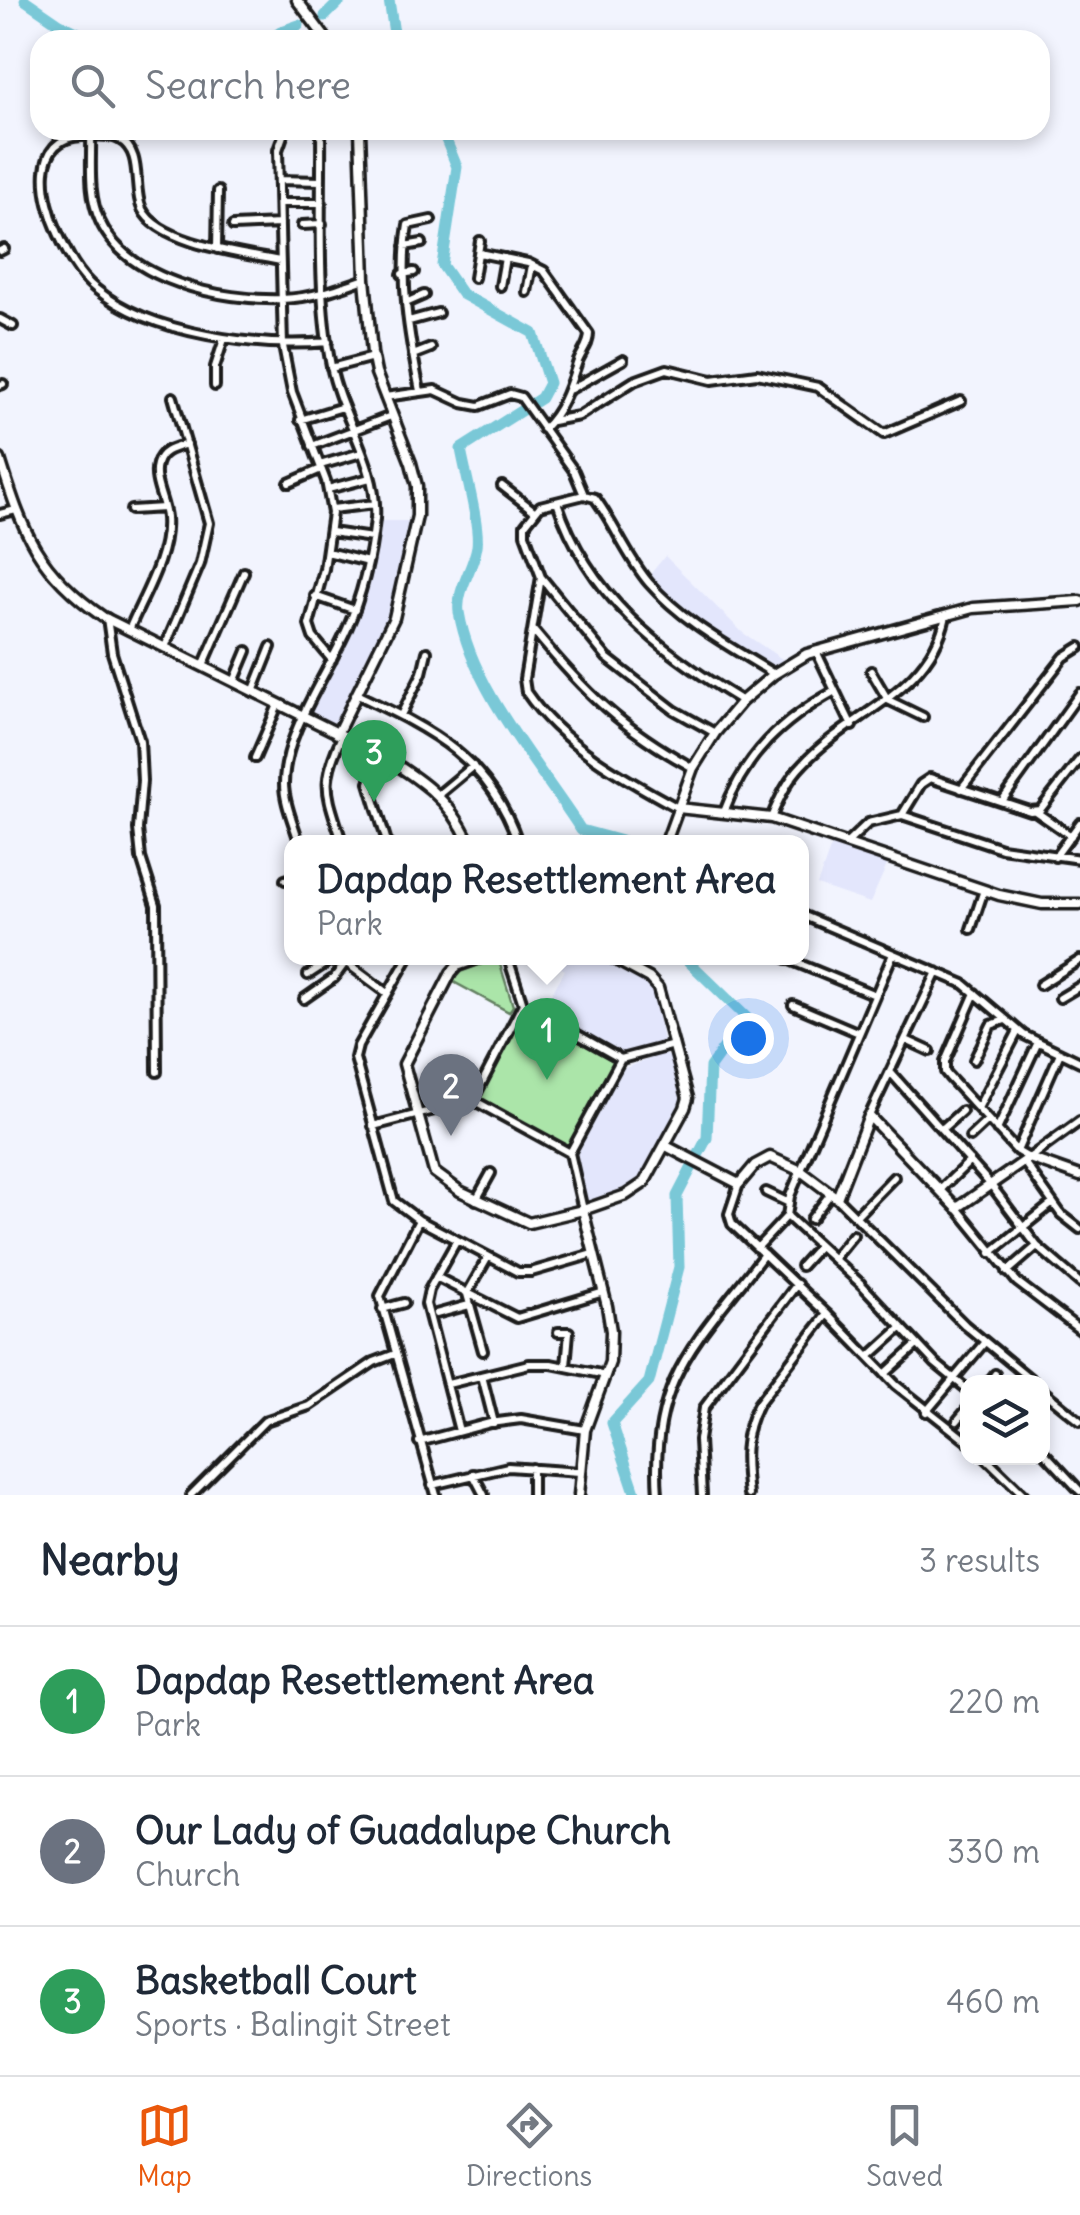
<!DOCTYPE html>
<html lang="en">
<head>
<meta charset="utf-8">
<style>
  :root { --surface:#fff; --page:#f2f2f3; --text:#1f2937; --muted:#747a83; --line:#e0e1e3; --accent:#ea580c }
  body { margin:0; font-family:Delius,sans-serif; background:var(--page); color:var(--text) }
  .controls { position:absolute; right:30px; bottom:30px; display:grid; overflow:hidden; border-radius:20px; box-shadow:0 5px 15px #0003 }
  .controls button { width:90px; height:90px; display:grid; place-items:center; padding:0; border:0; border-bottom:2px solid var(--line); background:var(--surface); color:var(--text); font:50px sans-serif }
  .you { position:absolute; left:748px; top:1038px; width:35px; height:35px; margin:-25px; border:8px solid #fff; border-radius:50%; background:#1a73e8; box-shadow:0 0 0 15px #1a73e833 }
  .badge { display:grid; place-items:center; width:65px; height:65px; border-radius:50%; background:var(--accent); color:#fff; font-size:32px; font-weight:700 }
  .pin { position:absolute; translate:-50% -82px; filter:drop-shadow(0 2px 5px #0008) }
  .pin::after { content:''; position:absolute; top:52px; width:35px; height:30px; background:inherit; clip-path:polygon(0 0,100% 0,50% 100%) }
  .popup { position:absolute; left:284px; top:835px; width:525px; height:130px; box-sizing:border-box; display:grid; place-content:center; border-radius:20px; background:var(--surface); filter:drop-shadow(0 2px 8px #0005); font-size:32px; white-space:nowrap; color:var(--muted) }
  .popup b { font-size:38px; color:var(--text) }
  .popup::after { content:''; position:absolute; left:50%; top:100%; margin-left:-20px; border:20px solid transparent; border-top-color:var(--surface) }
  .list { margin:0; padding:0; list-style:none }
  h2 { display:flex; justify-content:space-between; align-items:center; height:130px; margin:0; padding:0 40px; font-size:42px }
  h2 small { font-size:32px; font-weight:400; color:var(--muted) }
  .list li { display:grid; grid-template-columns:65px 1fr auto; gap:30px; align-items:center; box-sizing:border-box; height:150px; padding:0 40px; border-top:2px solid var(--line) }
  .list b { display:block; font-size:38px; white-space:nowrap }
  .list p { margin:0; font-size:32px; white-space:nowrap; color:var(--muted) }
  .list em { font-size:32px; font-style:normal; color:var(--muted) }
  .icon { flex:none; width:55px; height:55px; fill:none; stroke:currentColor; stroke-width:2; stroke-linecap:round; stroke-linejoin:round }
  .map { position:relative; flex:none; width:1080px; height:1495px; overflow:hidden }
  .search { position:absolute; background:var(--surface); box-shadow:0 5px 15px #0003; left:30px; right:30px; top:30px; height:110px; display:flex; align-items:center; gap:25px; box-sizing:border-box; padding:0 35px; border-radius:30px; color:var(--muted); font-size:38px }
  .sheet { height:580px; background:var(--surface) }
  nav { display:flex; justify-content:space-around; align-items:center; box-sizing:border-box; height:140px; border-top:2px solid var(--line); background:var(--surface); font-size:28px; color:var(--muted) }
  nav a { display:grid; justify-items:center; gap:5px }
  nav .on { color:var(--accent) }
  .map>svg:first-child { display:block }
</style>
</head>
<body>
<div class="map">
<svg width="1080" height="1495" viewBox="0 0 1080 1495">
  <rect width="100%" height="100%" fill="#f2f4fe"/>
  <filter id="ink" filterUnits="userSpaceOnUse"><feTurbulence type="fractalNoise" baseFrequency=".01" numOctaves="2"/><feDisplacementMap in="SourceGraphic" scale="20" xChannelSelector="R" yChannelSelector="G"/><feConvolveMatrix kernelMatrix="1 2 1 2 8 2 1 2 1" color-interpolation-filters="sRGB"/></filter>
  <g filter="url(#ink)">
    <path fill="#e3e6fc" d="M378,521h31l-18,86 -55,119 -27,-13 40,-83 16,-44z
      M665,556l78,77 42,28 -12,8 -98,-62 -27,-30z
      M832,844l56,19 -18,40 -53,-18z
      M558,958h40l54,28 11,55 -45,14 -76,-44 23,-41 -10,-6z
      M663,1054l10,4 9,43 -47,85 -42,16 -9,-4 -9,-42 47,-87z"/>
    <path fill="#abe5a9" stroke="#648062" stroke-width="2.5" d="M498,958l15,48 -4,6 -57,-31 5,-8z
      M524,1012l92,50 -46,86 -92,-49z"/>
    <g fill="none" stroke-linecap="round" stroke-linejoin="round">
      <path stroke="#7ac8d7" stroke-width="11" d="M25,0l35,24 33,16
        M389,0l6,40
        M325,16l16,-16
        M269,40l13,-9 17,-6
        M442,130l15,37 -15,98 20,29 71,39 16,50 -8,15 -80,51c4,23 19,76 16,97 -3,21 -21,45 -18,66 12,76 81,154 122,218l44,12
        M636,1495l-24,-72 37,-41 30,-115 -2,-71 30,-58 3,-71 36,-50 -61,-59"/>
      <g stroke="#1c1c1c" stroke-width="14">
        <path id="minor" d="M91,130c1,31 -4,63 9,91 27,60 122,80 182,78 30,-1 55,-10 83,-20
          M285,130l-7,20 5,196 9,46 34,89 6,32 -8,56 -15,56 4,12 19,23
          M279,180l42,1
          M280,203h42
          M302,225l20,-1
          M233,226l47,-2
          M405,246l17,-3
          M217,249l1,-58
          M0,251l4,-2
          M479,253l49,10 16,8 45,63c0,12 -8,18 -12,30 -8,24 -15,47 -34,65
          M280,261c-34,-7 -121,-17 -138,-52 -10,-21 2,-57 -23,-70 -11,-6 -25,-3 -37,-3 -52,2 -39,64 -24,97 9,20 20,42 38,56 55,46 163,59 232,53
          M402,274l12,-2
          M474,278l6,-37
          M500,286l5,-28
          M527,292l5,-27
          M408,302l16,-7
          M0,319l13,7
          M409,321l29,-8
          M413,355l18,-7
          M331,368l42,-11
          M0,385l3,-1
          M215,386v-19l9,-28
          M571,389l52,-29
          M420,391c-11,-55 -21,-111 -12,-166l23,-5
          M385,397l50,-7 28,13 16,3 31,-12 11,3 53,74 10,24 11,3c20,27 32,59 54,85 34,39 82,64 125,91
          M300,420l43,-13
          M552,421l27,-5 55,-35 33,-12 45,11 45,-6 61,13 66,47 77,-33
          M312,446l79,-30
          M320,465l41,-12
          M289,483l32,-14
          M502,486l31,24
          M328,489l42,-11
          M584,495l-44,11 -15,19v9l16,43 -17,102 2,13c36,53 97,86 152,116
          M557,502c31,94 104,150 185,199
          M332,509l43,-5
          M131,510l33,-2
          M0,514l16,-4
          M331,532l41,6
          M327,552l41,10
          M541,577l66,81 67,52 41,23
          M315,596l40,14
          M107,618l5,35 28,88 2,40 -4,48 3,29 15,47 1,167
          M129,630c14,-34 40,-74 37,-112 -1,-17 -14,-37 -9,-54 4,-14 17,-16 30,-20
          M533,630c53,64 87,97 160,138
          M165,647l35,-83 9,-41 -36,-126
          M816,651l36,75
          M203,666l41,-94
          M871,671l17,29 35,17
          M234,682l13,-31
          M253,692l18,-45
          M358,695c74,35 132,64 160,147
          M401,715l21,-42 5,-21
          M342,736c-23,50 -15,56 0,106
          M378,753l-9,30 18,59
          M255,758l23,-53
          M961,789l103,-132 16,-10
          M438,795l35,-29
          M1002,801l78,-108
          M1035,811l36,25
          M724,812c21,-57 58,-92 111,-121
          M902,815l99,33 79,11
          M771,818c8,-19 17,-39 32,-54 47,-51 127,-72 143,-148
          M299,842c-5,-18 -15,-39 -15,-58 0,-51 43,-109 63,-155 15,-34 24,-72 28,-110 4,-53 -34,-102 -44,-153 -15,-74 -9,-161 -10,-236
          M847,843l21,-20 34,-8 19,-31 9,-6 100,33 10,-1 40,-51
          M1055,857l25,-34
          M285,880l7,-2
          M802,915l162,69 60,51 56,27
          M971,929l13,-39
          M893,954l-103,242 -3,20 74,68 74,79 33,27
          M340,958l47,35
          M408,958l-50,88 -3,12 39,143 25,19 99,52h13l62,-18
          M508,958l15,46
          M785,958l90,37
          M308,975l26,-17
          M1040,985l40,-25
          M975,993l-30,69v10l4,5 68,74 12,7 51,-37
          M1060,998l20,-12
          M304,999l30,-21 11,-15
          M793,1005l66,28
          M906,1040l24,11
          M621,1059l53,-14
          M974,1060l17,-35 14,-5
          M891,1073l100,112 46,61 43,37
          M978,1108l40,-77
          M869,1116l68,-144
          M373,1126l100,-26 97,53 51,-94 -98,-55 -50,96
          M943,1128l19,-17
          M997,1130l41,-88
          M970,1137l18,-17
          M1017,1151l43,-98
          M570,1153l13,57
          M1024,1162l37,52 19,15
          M739,1184l-10,30 3,10 95,90 69,71 72,57
          M940,1190l30,-29
          M766,1192l21,10
          M837,1198l128,127 69,57
          M476,1200l15,-27
          M957,1208l60,74 63,48
          M856,1216l38,-39
          M811,1219l20,-26
          M419,1220l-39,76 56,199
          M457,1240l-28,50 -3,14 33,127
          M757,1248l30,-32
          M991,1253l62,-50
          M834,1258l19,-23
          M801,1266l18,-20
          M1007,1272l30,-26
          M436,1277l81,41 87,-26
          M382,1309l22,-6
          M436,1314l33,-9
          M558,1332h11l-3,34
          M483,1351l-16,-57 21,-37
          M869,1357l32,-29
          M885,1374l32,-29
          M482,1376l12,47
          M989,1382l6,-8
          M448,1384l81,-20h22l55,11
          M1042,1390l38,31
          M926,1412l58,-69
          M957,1421l11,-13
          M419,1442l71,-19 31,-4 64,11
          M1042,1450l38,41
          M986,1458l38,37
          M473,1474l11,21
          M432,1485l76,-18 72,5
          M191,1495l74,-74 44,-15 65,-44 21,-8
          M532,1495v-27
          M658,1495c-9,-117 40,-154 106,-241
          M702,1495l-3,-55 5,-32 93,-124
          M748,1495c-4,-33 -6,-61 10,-91l69,-90"/>
      </g>
      <g stroke="#1c1c1c" stroke-width="15">
        <path id="tertiary" d="M297,0l30,40
          M0,459c23,74 37,112 103,158l275,136c39,24 72,45 91,89
          M337,734l57,-116 23,-102v-30l-6,-23 -35,-90 -4,-20 -7,-74 -5,-149
          M678,808l93,10 228,77 43,9h38
          M666,842l27,-74 22,-35 27,-32 32,-27 33,-20 166,-46 107,-7
          M480,958l-23,8 -6,7 -47,91 30,108 26,19 69,32 54,-13 43,-15 18,-12 41,-75 3,-10 -30,-110 -9,-10 -37,-20
          M666,1146l73,38 16,-19 15,-8 31,14 36,27 32,-82 88,92 72,-50 51,18
          M579,1495l6,-65 25,-68 1,-31 -4,-25 -24,-96"/>
      </g>
      <use href="#minor" stroke="#fff" stroke-width="6"/>
      <use href="#tertiary" stroke="#fff" stroke-width="8"/>
    </g>
  </g>
</svg>
<div class="controls">
<button><svg class="icon" aria-label="layers" viewBox="0 0 24 24"><path d="M12 4l9 5-9 5-9-5zM3 14l9 5 9-5"/></svg></button>
</div>
<div class="you"></div>
<div class="pin badge" style="left:547px;top:1080px;background:#2e9e5b">1</div>
<div class="popup"><b>Dapdap Resettlement Area</b>Park</div>
<div class="pin badge" style="left:451px;top:1136px;background:#6b7280">2</div>
<div class="pin badge" style="left:374px;top:802px;background:#2e9e5b">3</div>
<div class="search"><svg class="icon" aria-label="search" viewBox="0 0 24 24"><circle cx="10" cy="10" r="6"/><path d="M15 15l6 6"/></svg>Search here</div>
</div>
<section class="sheet">
<h2>Nearby<small>3 results</small></h2>
<ul class="list">
<li><span class="badge" style="background:#2e9e5b">1</span><div><b>Dapdap Resettlement Area</b><p>Park</p></div><em>220 m</em></li>
<li><span class="badge" style="background:#6b7280">2</span><div><b>Our Lady of Guadalupe Church</b><p>Church</p></div><em>330 m</em></li>
<li><span class="badge" style="background:#2e9e5b">3</span><div><b>Basketball Court</b><p>Sports · Balingit Street</p></div><em>460 m</em></li>
</ul>
</section>
<nav>
<a class="on"><svg class="icon" aria-label="map" viewBox="0 0 24 24"><path d="M3 6l6-2 6 2 6-2v14l-6 2-6-2-6 2zM9 4v14M15 6v14"/></svg>Map</a>
<a><svg class="icon" aria-label="directions" viewBox="0 0 24 24"><path d="M12 3l9 9-9 9-9-9zM9 14v-3h6M13 9l2 2-2 2"/></svg>Directions</a>
<a><svg class="icon" aria-label="saved" viewBox="0 0 24 24"><path d="M7 4h10v16l-5-4-5 4z"/></svg>Saved</a>
</nav>
</body>
</html>
